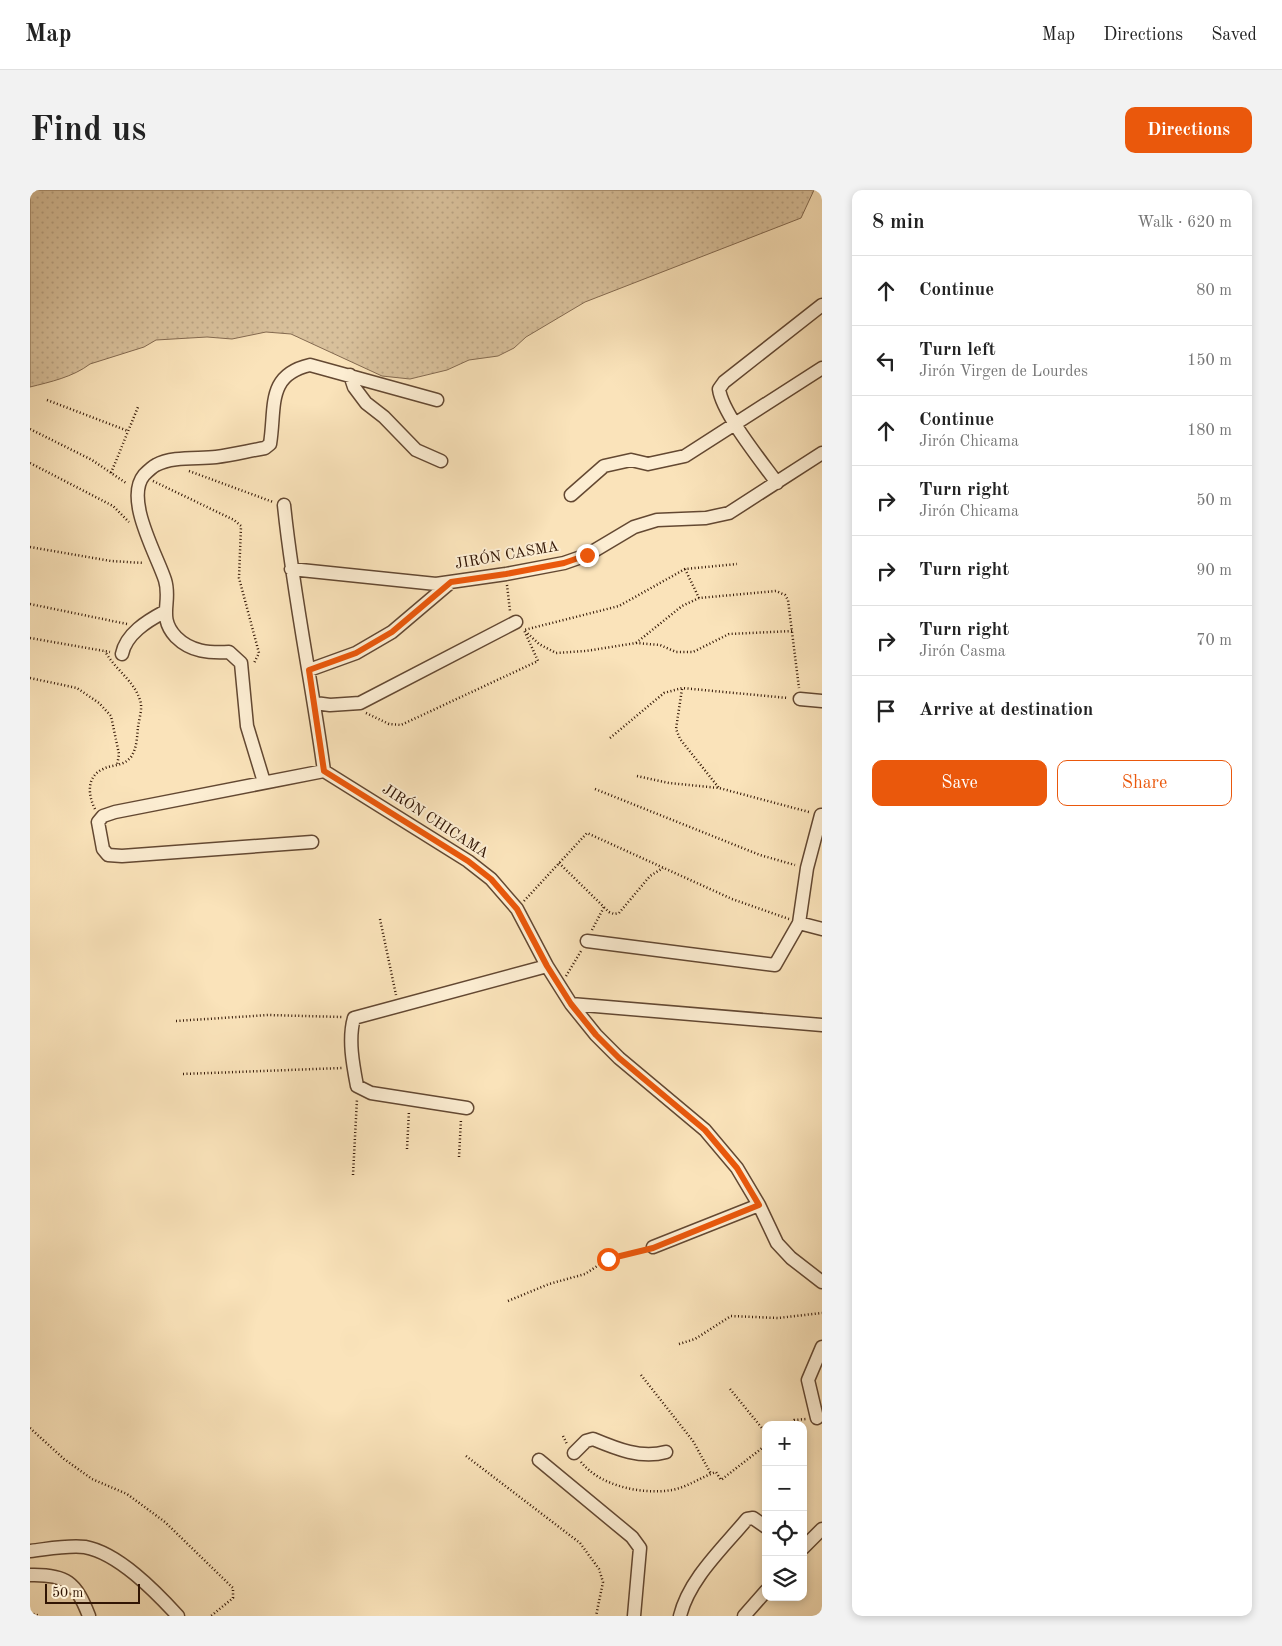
<!DOCTYPE html>
<html lang="en">
<head>
<meta charset="utf-8">
<style>
  :root { --surface:#fff; --page:#f2f2f2; --text:#222; --muted:#767676; --line:#e0e0e0; --accent:#ea580c }
  body { margin:0; font-family:"Old Standard TT",serif; background:var(--page); color:var(--text) }
  .controls { position:absolute; right:15px; bottom:15px; display:grid; overflow:hidden; border-radius:10px; box-shadow:0 2px 8px #0003 }
  .controls button { width:45px; height:45px; display:grid; place-items:center; padding:0; border:0; border-bottom:1px solid var(--line); background:var(--surface); color:var(--text); font:25px sans-serif }
  .scale { position:absolute; left:15px; bottom:12px; width:95px; box-sizing:border-box; padding-left:5px; border:2px solid #311504; border-top:0; font-size:14px; line-height:18px; white-space:nowrap; color:#311504; -webkit-text-stroke:4px #fcedd2; paint-order:stroke }
  .stop { position:absolute; width:15px; height:15px; margin:-11px; border:4px solid #ea580c; border-radius:50%; background:#fff }
  .stop.end { background:#ea580c; border-color:#fff; box-shadow:0 1px 5px #0008 }
  .list { margin:0; padding:0; list-style:none }
  h2 { display:flex; justify-content:space-between; align-items:center; height:65px; margin:0; padding:0 20px; font-size:21px }
  h2 small { font-size:16px; font-weight:400; color:var(--muted) }
  .list li { display:grid; grid-template-columns:32px 1fr auto; gap:15px; align-items:center; box-sizing:border-box; height:70px; padding:0 20px; border-top:1px solid var(--line) }
  .list b { display:block; font-size:19px; white-space:nowrap }
  .list p { margin:0; font-size:16px; white-space:nowrap; color:var(--muted) }
  .list em { font-size:16px; font-style:normal; color:var(--muted) }
  .actions { display:flex; gap:10px; padding:15px 20px }
  .actions a { flex:1; padding:11px 0; border:1px solid var(--accent); border-radius:10px; text-align:center; font-size:18px; color:var(--accent) }
  .actions .main { background:var(--accent); color:#fff }
  .icon { flex:none; width:28px; height:28px; fill:none; stroke:currentColor; stroke-width:2; stroke-linecap:round; stroke-linejoin:round }
  .map { position:relative; flex:none; width:792px; height:1426px; overflow:hidden; border-radius:10px }
  header { display:flex; align-items:center; gap:30px; box-sizing:border-box; height:70px; padding:0 25px; background:var(--surface); border-bottom:1px solid var(--line) }
  header strong { font-size:24px }
  nav { display:flex; gap:28px; margin-inline-start:auto; font-size:18px }
  .intro { display:flex; align-items:center; justify-content:space-between; box-sizing:border-box; height:120px; padding:0 30px }
  h1 { margin:0; font-size:35px }
  .button { padding:12px 22px; border-radius:10px; background:var(--accent); color:#fff; font-size:18px; font-weight:700 }
  main { display:flex; gap:30px; padding:0 30px }
  aside { flex:1; background:var(--surface); border-radius:10px; box-shadow:0 2px 8px #0003 }
  .map>svg:first-child { display:block }
</style>
</head>
<body>
<header>
<strong>Map</strong>
<nav><a>Map</a><a>Directions</a><a>Saved</a></nav>
</header>
<div class="intro"><h1>Find us</h1><a class="button">Directions</a></div>
<main>
<div class="map">
<svg width="792" height="1426" viewBox="0 0 792 1426">
  <defs>
    <pattern id="grass-dots" width="8" height="8" patternUnits="userSpaceOnUse" patternTransform="scale(1.25)"><rect width="8" height="8" fill="#d8c09b"/><path d="M2 2h.1M6 6h.1" fill="none" stroke="#baa484" stroke-width="1.8" stroke-linecap="round"/></pattern>
  </defs>
  <rect width="100%" height="100%" fill="#fae3ba"/>
  <filter id="stains"><feTurbulence type="fractalNoise" baseFrequency=".004" numOctaves="4"/><feColorMatrix values="0 0 0 0 .2 0 0 0 0 .09 0 0 0 0 .02 0 0 0 .5 -.17"/></filter>
  <radialGradient id="worn" r=".72"><stop offset=".6" stop-color="#630" stop-opacity="0"/><stop offset="1" stop-color="#630" stop-opacity=".3"/></radialGradient>
  <path fill="url(#grass-dots)" stroke="#846a50" d="M0,0h784l-13,28 -216,84 -59,35 -12,11 -16,8 -29,4 -22,10 -37,9 -28,-3 -91,-42 -25,-2 -34,7 -25,-2 -51,3 -12,7 -54,17c-17,13 -40,18 -60,23z"/>
  <g fill="none" stroke-linecap="round" stroke-linejoin="round">
    <g stroke="#634832" stroke-width="15">
      <path id="minor" d="M320,185l4,12 12,16 18,14 32,33 25,11
        M747,293c-15,-21 -55,-70 -58,-94l5,-7 98,-77
        M541,305l33,-29 27,-6 17,4 37,-8 137,-88
        M254,315c9,89 28,177 40,266l144,90 23,18 26,30 30,57 24,38 25,31 23,23 86,72 32,38 22,37 18,38 14,15 31,24
        M261,379l145,15 70,-10 58,-11 23,-8 47,-28 23,-7 49,-2 23,-5 93,-60
        M92,464c4,-20 25,-33 42,-42
        M279,480l47,-17 36,-21 59,-50
        M770,509l22,2
        M285,513l15,2 30,-2 156,-81
        M234,592l-17,-56 -6,-63 -12,-11c-20,1 -38,0 -53,-15 -19,-20 -4,-35 -11,-57 -8,-25 -41,-81 -21,-105 3,-3 8,-8 12,-10 16,-9 42,-6 60,-8 16,-2 32,-6 49,-9l5,-4c6,-37 -4,-69 40,-79l127,35
        M282,652l-190,14 -14,-1 -5,-6 -5,-27 5,-6 12,-4 209,-41
        M769,733l23,6
        M557,751l188,24 24,-42 8,-55 14,-53
        M541,814l251,21
        M437,918l-96,-15 -14,-7c-4,-21 -9,-47 -3,-68l193,-52
        M623,1057l106,-42
        M787,1228l-9,-38 14,-33
        M544,1263l12,-12 7,-2c24,10 48,20 73,13
        M509,1270l93,77 8,11 -6,68
        M773,1358l19,-19
        M0,1361c18,-2 37,-6 55,-4 33,6 70,44 93,69
        M0,1385c36,-1 46,7 59,41
        M650,1426c9,-37 43,-68 67,-97l6,-1 13,9
        M714,1426l22,-25"/>
    </g>
    <path stroke="#311504" stroke-width="2.5" stroke-dasharray="1 2.5" stroke-linecap="butt" d="M17,210l81,31
      M0,239l62,31 34,23
      M0,273l83,43 16,16
      M159,281l84,31
      M81,283l27,-66
      M123,291l81,39 7,6 -2,52 20,75 -5,10
      M0,357l81,14 33,2
      M655,379l14,29
      M477,395l3,26
      M0,414l97,20
      M495,441l14,13 17,9 30,-2 50,-8 24,2 16,7h17l36,-18 64,-3
      M0,448l80,14
      M606,453l46,-37 17,-8 77,-7 9,4 3,5 11,88
      M0,488l47,10 22,15 12,13 8,38 -2,12
      M652,499l-6,40 4,10 39,49
      M336,523l23,11 12,1 137,-64 -14,-31 95,-24 66,-37 52,-5
      M580,548l54,-45 18,-5 106,10
      M607,586l32,7 50,5 90,24
      M565,599l165,66 35,10
      M65,619c-7,-14 -9,-32 8,-40 9,-5 20,-2 28,-12 6,-9 6,-20 7,-30 1,-8 5,-19 2,-27 -7,-21 -25,-30 -35,-49
      M529,673l50,49 5,2 5,-1 31,-37 13,-8
      M494,711l63,-68 145,66 57,20
      M350,729l16,76
      M562,740l12,-23
      M536,786l15,-25
      M146,831l92,-6 74,2
      M153,884l159,-6
      M377,959l2,-38
      M429,967l2,-38
      M323,985l4,-76
      M478,1111l41,-17 36,-10 23,-15 34,-9
      M649,1154l16,-5 36,-23 47,2 44,-5
      M611,1185l52,66 18,33
      M700,1199l36,44
      M759,1235l5,-5 12,-1
      M0,1238l34,31 28,20 35,15 38,28 68,66v10l-22,18
      M533,1246l4,8
      M436,1266l114,87 19,26 4,13 -7,34
      M551,1272c19,24 61,33 91,28 16,-3 29,-13 44,-18l5,8 45,-35
      M0,1423l10,3"/>
    <use href="#minor" stroke="#fcedd2" stroke-width="12"/>
  </g>
  <g fill="none" stroke-linecap="round" stroke-linejoin="round">
    <path stroke="#ea580c" stroke-width="6" d="M557,365l-23,8 -58,11 -55,8 -59,50 -36,21 -47,17 15,101 144,90 23,18 26,30 30,57 24,38 25,31 23,23 86,72 32,38 22,37 -106,43 -45,11"/>
  </g>
  <g text-anchor="middle" dominant-baseline="central" stroke-width="4" stroke-linejoin="round" paint-order="stroke">
    <g font-size="15" fill="#311504" stroke="#fcedd2">
      <text transform="translate(477 366) rotate(-10)">JIRÓN CASMA</text>
      <text transform="translate(405 632) rotate(33)">JIRÓN CHICAMA</text>
    </g>
  </g>
  <rect width="100%" height="100%" filter="url(#stains)"/>
  <rect width="100%" height="100%" fill="url(#worn)"/>
</svg>
<div class="controls">
<button>+</button>
<button>−</button>
<button><svg class="icon" aria-label="locate" viewBox="0 0 24 24"><circle cx="12" cy="12" r="6"/><path d="M12 2v4M12 18v4M2 12h4M18 12h4"/></svg></button>
<button><svg class="icon" aria-label="layers" viewBox="0 0 24 24"><path d="M12 4l9 5-9 5-9-5zM3 14l9 5 9-5"/></svg></button>
</div>
<div class="scale">50 m</div>
<div class="stop" style="left:578px;top:1069px"></div>
<div class="stop end" style="left:557px;top:365px"></div>
</div>
<aside>
<h2>8 min<small>Walk · 620 m</small></h2>
<ul class="list">
<li><svg class="icon" aria-label="ahead" viewBox="0 0 24 24"><path d="M12 20V5M6 11l6-6 6 6"/></svg><div><b>Continue</b></div><em>80 m</em></li>
<li><svg class="icon" aria-label="left" viewBox="0 0 24 24"><path d="M17 20v-9H6M10 6l-5 5 5 5"/></svg><div><b>Turn left</b><p>Jirón Virgen de Lourdes</p></div><em>150 m</em></li>
<li><svg class="icon" aria-label="ahead" viewBox="0 0 24 24"><path d="M12 20V5M6 11l6-6 6 6"/></svg><div><b>Continue</b><p>Jirón Chicama</p></div><em>180 m</em></li>
<li><svg class="icon" aria-label="right" viewBox="0 0 24 24"><path d="M7 20v-9h11M14 6l5 5-5 5"/></svg><div><b>Turn right</b><p>Jirón Chicama</p></div><em>50 m</em></li>
<li><svg class="icon" aria-label="right" viewBox="0 0 24 24"><path d="M7 20v-9h11M14 6l5 5-5 5"/></svg><div><b>Turn right</b></div><em>90 m</em></li>
<li><svg class="icon" aria-label="right" viewBox="0 0 24 24"><path d="M7 20v-9h11M14 6l5 5-5 5"/></svg><div><b>Turn right</b><p>Jirón Casma</p></div><em>70 m</em></li>
<li><svg class="icon" aria-label="arrive" viewBox="0 0 24 24"><path d="M6 21V4h12l-3 4 3 4H6"/></svg><div><b>Arrive at destination</b></div></li>
</ul>
<div class="actions"><a class="main">Save</a><a>Share</a></div>
</aside>
</main>
</body>
</html>
